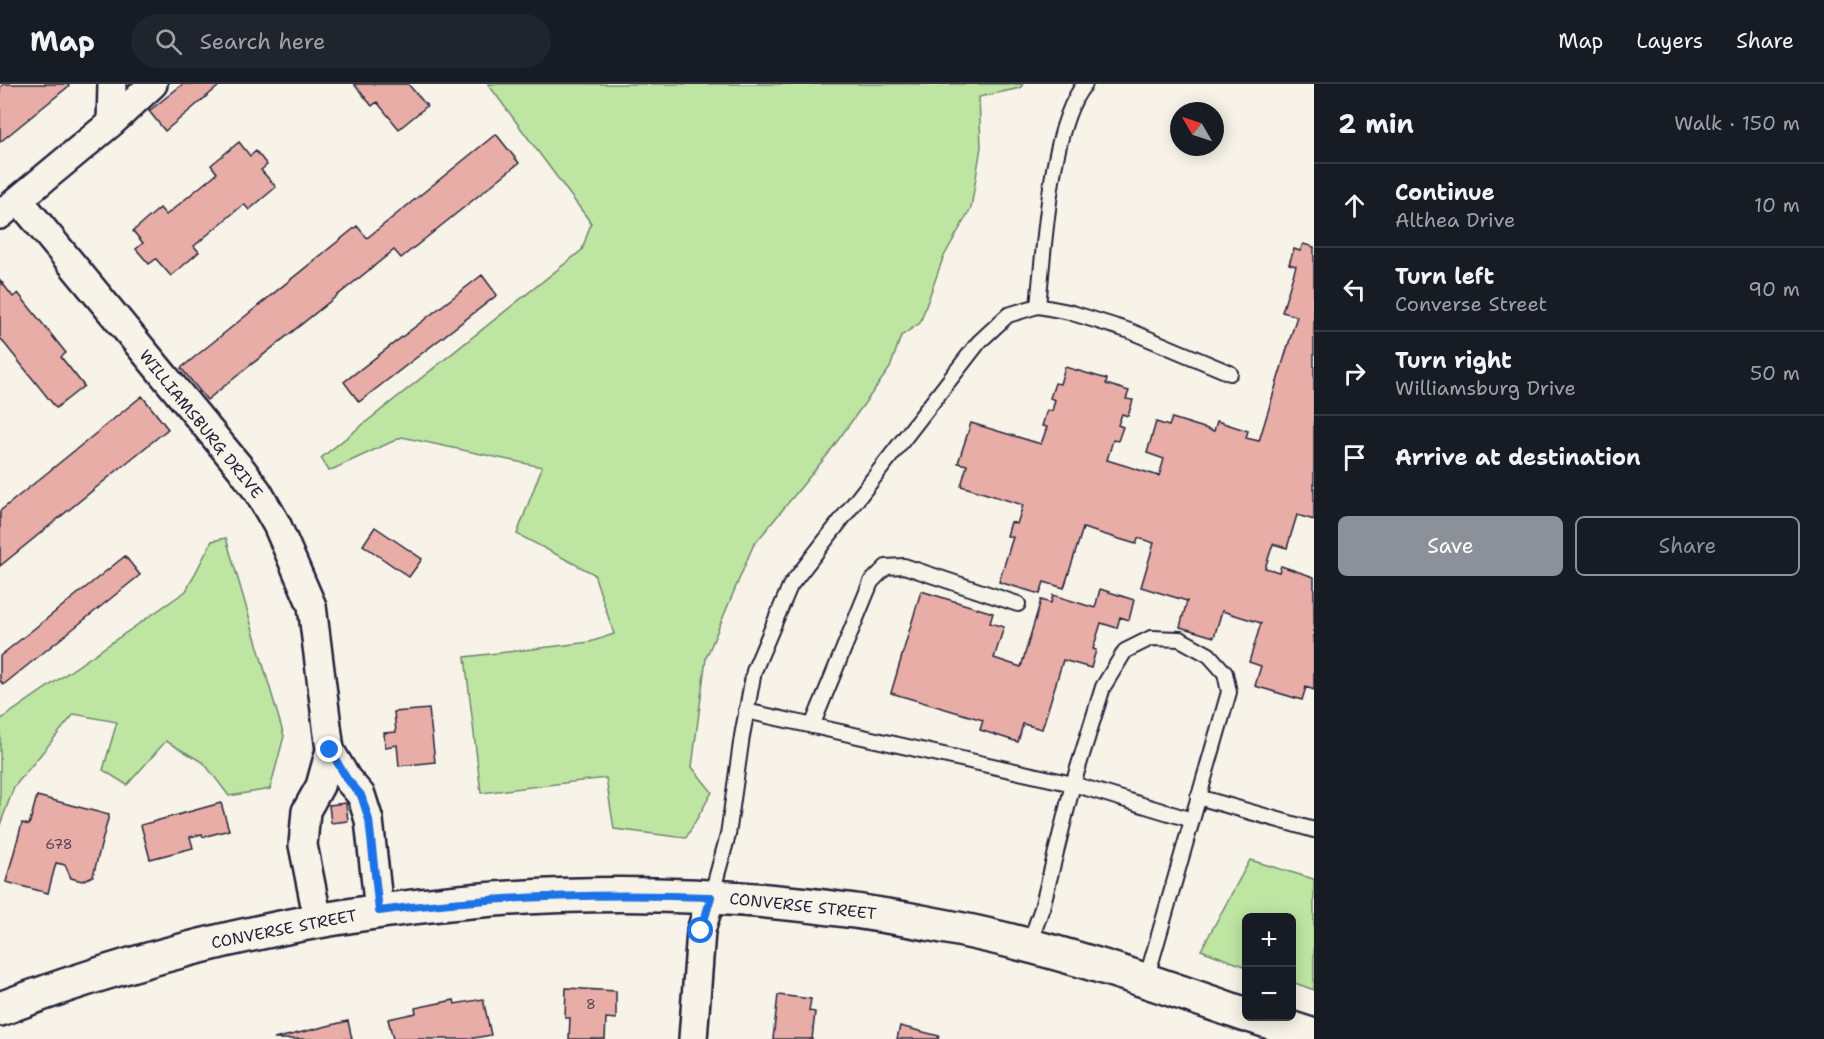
<!DOCTYPE html>
<html lang="en">
<head>
<meta charset="utf-8">
<style>
  :root { --surface:#171b24; --page:#20242c; --text:#f1f3f6; --muted:#9ea1a6; --line:#363941; --accent:#8c9099 }
  body { margin:0; font-family:"Shantell Sans",sans-serif; background:var(--page); color:var(--text) }
  .controls { position:absolute; right:18px; bottom:18px; display:grid; overflow:hidden; border-radius:9px; box-shadow:0 3px 15px #0003 }
  .controls button { width:54px; height:54px; display:grid; place-items:center; padding:0; border:0; border-bottom:2px solid var(--line); background:var(--surface); color:var(--text); font:30px sans-serif }
  .compass { position:absolute; left:1170px; top:18px; width:54px; height:54px; border-radius:50%; background:var(--surface); box-shadow:0 3px 15px #0003; rotate:309deg }
  .stop { position:absolute; width:18px; height:18px; margin:-14px; border:4px solid #1a73e8; border-radius:50%; background:#fff }
  .stop.end { background:#1a73e8; border-color:#fff; box-shadow:0 2px 6px #0008 }
  .list { margin:0; padding:0; list-style:none }
  h2 { display:flex; justify-content:space-between; align-items:center; height:78px; margin:0; padding:0 24px; font-size:26px }
  h2 small { font-size:20px; font-weight:400; color:var(--muted) }
  .list li { display:grid; grid-template-columns:39px 1fr auto; gap:18px; align-items:center; box-sizing:border-box; height:84px; padding:0 24px; border-top:2px solid var(--line) }
  .list b { display:block; font-size:22px; white-space:nowrap }
  .list p { margin:0; font-size:20px; white-space:nowrap; color:var(--muted) }
  .list em { font-size:20px; font-style:normal; color:var(--muted) }
  .actions { display:flex; gap:12px; padding:18px 24px }
  .actions a { flex:1; padding:14px 0; border:2px solid var(--accent); border-radius:9px; text-align:center; font-size:21px; color:var(--accent) }
  .actions .main { background:var(--accent); color:#fff }
  .icon { flex:none; width:33px; height:33px; fill:none; stroke:currentColor; stroke-width:2; stroke-linecap:round; stroke-linejoin:round }
  .map { position:relative; flex:none; width:1314px; height:955px; overflow:hidden }
  header { display:flex; align-items:center; gap:36px; box-sizing:border-box; height:84px; padding:0 30px; background:var(--surface); border-bottom:2px solid var(--line) }
  header strong { font-size:28px }
  nav { display:flex; gap:33px; margin-inline-start:auto; font-size:21px }
  .search { width:420px; height:54px; background:var(--page); display:flex; align-items:center; gap:15px; box-sizing:border-box; padding:0 21px; border-radius:33px; color:var(--muted); font-size:22px }
  main { display:flex }
  aside { flex:1; background:var(--surface) }
  .map>svg:first-child { display:block }
</style>
</head>
<body>
<header>
<strong>Map</strong>
<div class="search"><svg class="icon" aria-label="search" viewBox="0 0 24 24"><circle cx="10" cy="10" r="6"/><path d="M15 15l6 6"/></svg>Search here</div>
<nav><a>Map</a><a>Layers</a><a>Share</a></nav>
</header>
<main>
<div class="map">
<svg width="1314" height="955" viewBox="0 0 1314 955">
  <rect width="100%" height="100%" fill="#f7f3e8"/>
  <filter id="ink" filterUnits="userSpaceOnUse"><feTurbulence type="fractalNoise" baseFrequency=".0167" numOctaves="2"/><feDisplacementMap in="SourceGraphic" scale="12" xChannelSelector="R" yChannelSelector="G"/><feConvolveMatrix kernelMatrix="1 2 1 2 8 2 1 2 1" color-interpolation-filters="sRGB"/></filter>
  <g filter="url(#ink)">
    <path fill="#bee6a2" stroke="#70846e" stroke-width="1.5" d="M488,0h535l-3,4 -41,9 2,50 -10,61 -28,50 -23,65 -19,13 -11,32 -62,86 -75,92 -47,112 -14,109 20,25 -26,46 -72,-9 -8,-51 -125,15 -16,-136 125,-15 24,-8 -20,-60 -77,-40 25,-67 -140,-30 -73,34 -8,-13 261,-208 9,-27z
      M226,454l58,198 -14,53 -41,7 -25,-33 -38,-22 -39,44 -24,-15 14,-48 -43,-8 -60,73 -14,38v-105l186,-129 26,-50z
      M1250,776l64,19v111l-22,-8v-64h-46v49l-45,-17z"/>
    <path fill="#e8ada7" stroke="#22223b" stroke-width="1.5" d="M4,0h63l2,2 -69,56v-55z
      M183,0h34l2,2 -54,45 -16,-20z
      M354,0h54l19,22 -28,23 -22,-27 -5,4z
      M496,50l23,29 -118,95 -7,-8 -187,150 -26,-32 176,-142 10,12z
      M239,58l11,14 6,-5 11,14 -6,5 15,17 -27,23 -5,-6 -50,42 5,6 -28,24 -15,-17 -7,5 -13,-15 7,-6 -10,-12 27,-23 6,7 51,-42 -6,-8z
      M1303,160l11,3v273l-17,-5 -10,33 -14,-4 -8,24 14,4 2,-6 33,11v113l-8,-3 -4,13 -47,-14 6,-20 -12,-4 12,-39 -39,-12 -8,26 -34,-10 7,-26 -46,-14 13,-44 -16,-5 -2,6 -53,-16 -19,60 -20,-6 -4,12 -41,-12 14,-45 -6,-1 4,-14 6,2 6,-19 -62,-19 6,-21 -9,-2 13,-40 70,21 6,-17 -5,-1 5,-16 5,1 3,-11 -5,-2 5,-15 5,1 5,-17 42,12 -1,5 23,7 -3,8 7,1 -5,16 -6,-2 -4,11 5,2 -5,14 -5,-1 -6,20 52,16 5,-17 -17,-6 9,-31 13,4 3,-8 42,13 3,-10 31,10 -2,7 13,3 38,-125 -15,-4 14,-46 -7,-2 5,-15 6,2z
      M482,191l15,20 -138,107 -15,-20z
      M0,196l13,17 5,-4 48,60 -5,4 23,29 -28,22 -56,-70z
      M142,312l26,33 -168,137v-55z
      M375,443l47,32 -13,18 -46,-32z
      M125,472l15,19 -137,110 -3,-5v-24z
      M1100,505l34,11 -5,20 -9,-3 -3,11 -16,-5 -8,26 3,1 -5,18 -28,-8 -21,69 -19,-5 -5,18 -38,-12 3,-10 -92,-27 30,-102 72,22 -3,10 14,4 -10,31 27,9 20,-67 10,3 2,-8 42,13z
      M429,625l6,53 -36,4 -2,-21 -12,2 -1,-14 12,-1 -2,-20z
      M37,712l72,19 -16,61 -11,5 -11,-3 -6,-13 -9,-2 -8,30 -42,-11 16,-59 7,2z
      M221,719l8,27 -26,7 -1,-3 -12,3 3,11 -43,11 -9,-34z
      M346,719l2,18 -17,2 -2,-18z
      M566,904l50,3v28l-10,-1 -1,21h-36l1,-21h-5z
      M778,911l33,4 -2,12 6,1 -3,27h-39z
      M483,915l8,36 -22,4h-76l-5,-20 28,-6 -1,-5 39,-8 1,4z
      M348,937l4,18h-78z
      M900,942l39,10 -1,3h-41z"/>
    <g fill="none" stroke-linecap="round" stroke-linejoin="round">
      <g stroke="#22223b" stroke-width="18">
        <path id="lane" d="M1038,222c6,-54 12,-183 47,-222
          M746,627l327,73 119,36
          M812,642l59,-144 15,-15 18,-1 114,38
          M1198,713l116,33
          M711,813l17,-62 14,-99 12,-65 36,-85 189,-244 29,-27 30,-9 31,6 61,19 100,42
          M1029,861l13,-37 31,-124 30,-97 22,-36 26,-13 29,1 29,16 16,18 4,19 -83,288"/>
      </g>
      <g stroke="#22223b" stroke-width="32">
        <path id="street" d="M111,39l1,-39
          M19,116l223,270 16,22 19,33 35,81 18,144 -10,36 -14,25 -3,34 15,75
          M0,131l111,-92 42,-39
          M330,666l17,29 14,16 8,25 10,91
          M693,955l8,-108 10,-34"/>
      </g>
      <g stroke="#22223b" stroke-width="38">
        <path id="secondary" d="M0,925c304,-116 639,-146 958,-80 99,20 194,53 288,86
          M1252,932l62,20"/>
      </g>
      <use href="#lane" stroke="#f7f3e8" stroke-width="14"/>
      <use href="#street" stroke="#f7f3e8" stroke-width="27"/>
      <use href="#secondary" stroke="#f7f3e8" stroke-width="33"/>
    </g>
  </g>
  <g fill="none" stroke-linecap="round" stroke-linejoin="round" filter="url(#ink)">
    <path stroke="#1a73e8" stroke-width="8" d="M330,666l17,29 14,16 8,25 10,91c112,-15 220,-18 332,-14l-10,34"/>
  </g>
  <g text-anchor="middle" dominant-baseline="central" stroke-width="5" stroke-linejoin="round" paint-order="stroke">
    <g font-size="14" fill="#544556">
      <text x="59" y="760">678</text>
      <text x="591" y="920">8</text>
    </g>
    <g font-size="16" fill="#22223b" stroke="#f7f3e8">
      <text transform="translate(201 340) rotate(51)">WILLIAMSBURG DRIVE</text>
      <text transform="translate(803 822) rotate(6)">CONVERSE STREET</text>
      <text transform="translate(284 845) rotate(-11)">CONVERSE STREET</text>
    </g>
  </g>
</svg>
<div class="controls">
<button>+</button>
<button>−</button>
</div>
<svg class="compass" viewBox="-18 -18 36 36"><path d="M0-13l5 13h-10z" fill="#e53935"/><path d="M0 13l5-13h-10z" fill="#9ea1a6"/></svg>
<div class="stop" style="left:701px;top:847px"></div>
<div class="stop end" style="left:330px;top:666px"></div>
</div>
<aside>
<h2>2 min<small>Walk · 150 m</small></h2>
<ul class="list">
<li><svg class="icon" aria-label="ahead" viewBox="0 0 24 24"><path d="M12 20V5M6 11l6-6 6 6"/></svg><div><b>Continue</b><p>Althea Drive</p></div><em>10 m</em></li>
<li><svg class="icon" aria-label="left" viewBox="0 0 24 24"><path d="M17 20v-9H6M10 6l-5 5 5 5"/></svg><div><b>Turn left</b><p>Converse Street</p></div><em>90 m</em></li>
<li><svg class="icon" aria-label="right" viewBox="0 0 24 24"><path d="M7 20v-9h11M14 6l5 5-5 5"/></svg><div><b>Turn right</b><p>Williamsburg Drive</p></div><em>50 m</em></li>
<li><svg class="icon" aria-label="arrive" viewBox="0 0 24 24"><path d="M6 21V4h12l-3 4 3 4H6"/></svg><div><b>Arrive at destination</b></div></li>
</ul>
<div class="actions"><a class="main">Save</a><a>Share</a></div>
</aside>
</main>
</body>
</html>
